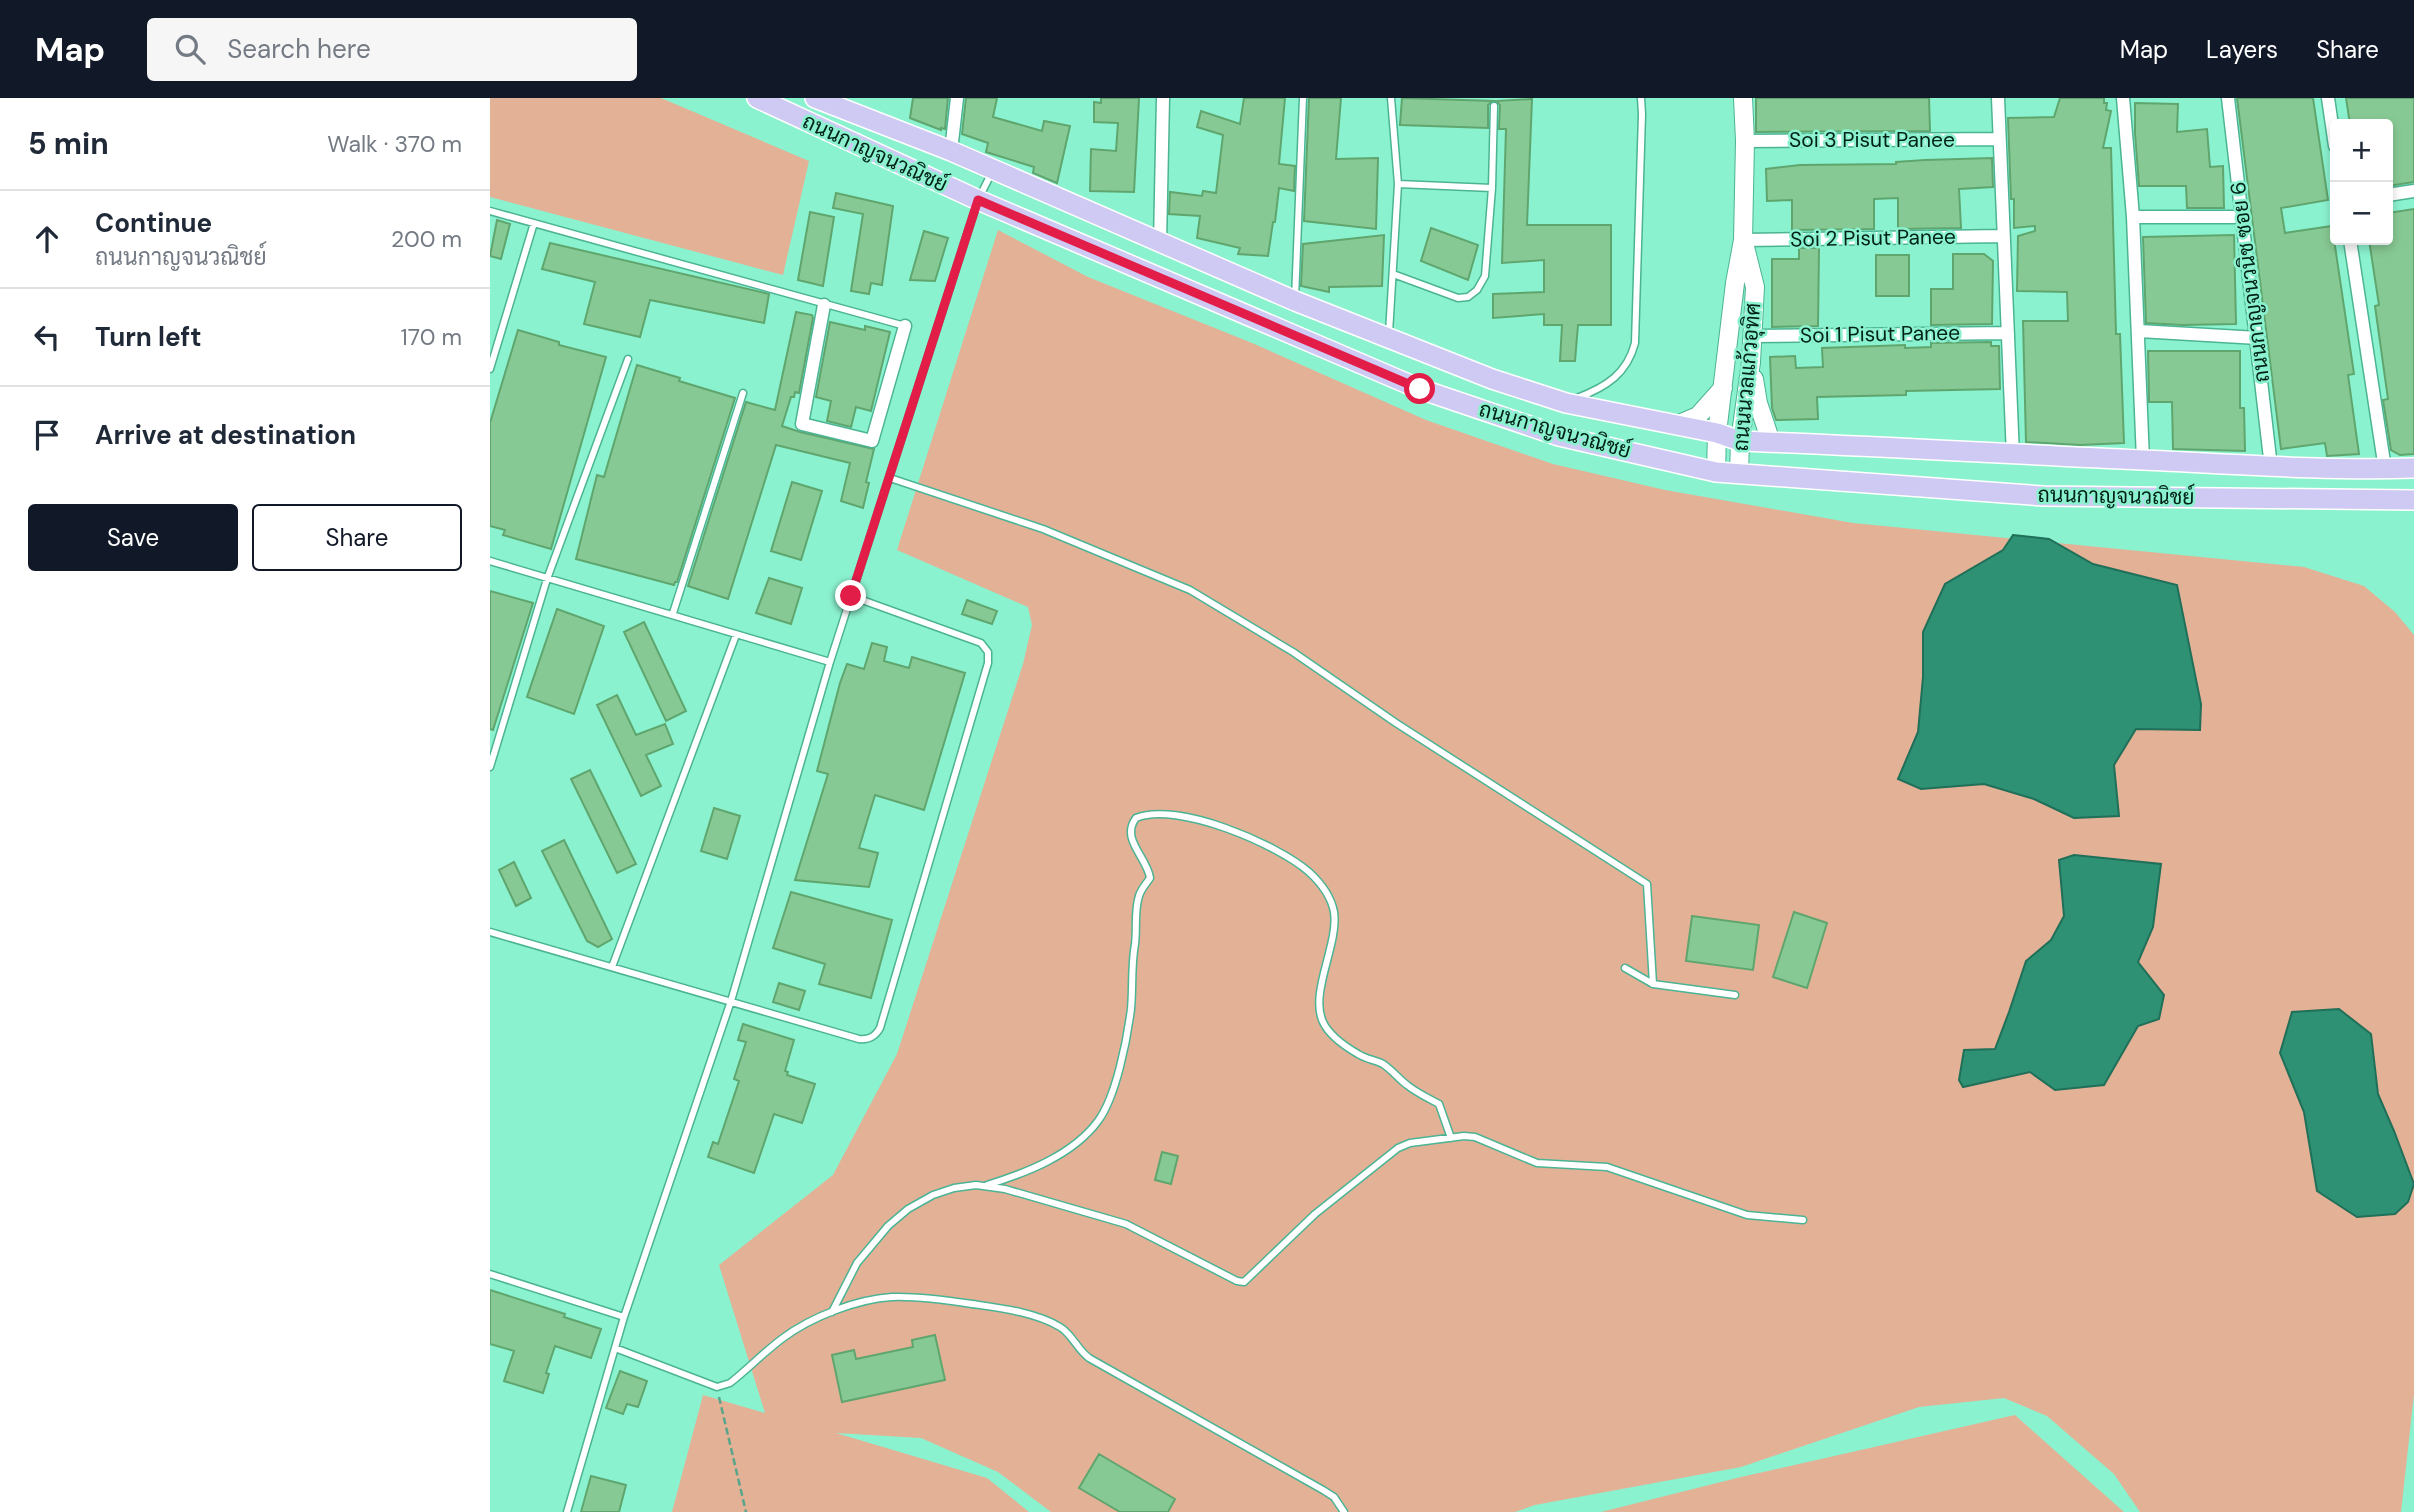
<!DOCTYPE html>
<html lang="en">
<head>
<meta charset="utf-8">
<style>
  :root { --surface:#fff; --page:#f6f6f7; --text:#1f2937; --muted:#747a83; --line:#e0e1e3; --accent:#111827 }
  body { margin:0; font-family:"DM Sans",Sarabun,sans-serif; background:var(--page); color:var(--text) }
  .controls { position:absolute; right:21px; top:21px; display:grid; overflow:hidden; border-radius:7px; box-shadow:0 4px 10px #0003 }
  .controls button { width:63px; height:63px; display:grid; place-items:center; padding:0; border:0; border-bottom:2px solid var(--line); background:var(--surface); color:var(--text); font:35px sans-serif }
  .stop { position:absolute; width:21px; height:21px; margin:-16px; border:5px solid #e11d48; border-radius:50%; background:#fff }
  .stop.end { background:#e11d48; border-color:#fff; box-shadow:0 2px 7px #0008 }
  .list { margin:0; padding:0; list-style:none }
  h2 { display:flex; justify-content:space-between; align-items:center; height:91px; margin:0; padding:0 28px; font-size:30px }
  h2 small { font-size:23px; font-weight:400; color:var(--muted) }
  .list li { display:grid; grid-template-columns:46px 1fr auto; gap:21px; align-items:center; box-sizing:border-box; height:98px; padding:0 28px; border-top:2px solid var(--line) }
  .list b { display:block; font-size:26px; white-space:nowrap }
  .list p { margin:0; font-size:23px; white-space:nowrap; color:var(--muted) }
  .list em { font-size:23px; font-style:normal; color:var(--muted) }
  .actions { display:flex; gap:14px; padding:21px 28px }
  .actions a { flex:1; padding:16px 0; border:2px solid var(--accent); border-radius:7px; text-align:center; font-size:24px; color:var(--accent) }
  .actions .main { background:var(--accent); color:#fff }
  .icon { flex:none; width:38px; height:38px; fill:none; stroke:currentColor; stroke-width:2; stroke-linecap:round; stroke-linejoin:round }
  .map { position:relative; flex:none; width:1924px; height:1414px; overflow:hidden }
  header { display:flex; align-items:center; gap:42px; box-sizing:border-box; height:98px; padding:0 35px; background:var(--accent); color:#fff }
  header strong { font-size:33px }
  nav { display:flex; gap:38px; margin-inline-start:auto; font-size:24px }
  .search { width:490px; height:63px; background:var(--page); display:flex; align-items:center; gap:18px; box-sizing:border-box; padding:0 24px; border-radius:7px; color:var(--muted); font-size:26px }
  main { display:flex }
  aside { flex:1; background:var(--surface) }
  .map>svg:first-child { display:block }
</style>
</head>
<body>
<header>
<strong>Map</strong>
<div class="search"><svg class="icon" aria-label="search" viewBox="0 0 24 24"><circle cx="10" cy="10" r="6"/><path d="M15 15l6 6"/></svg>Search here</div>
<nav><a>Map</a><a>Layers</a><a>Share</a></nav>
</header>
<main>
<aside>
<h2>5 min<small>Walk · 370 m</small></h2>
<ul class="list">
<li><svg class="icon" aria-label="ahead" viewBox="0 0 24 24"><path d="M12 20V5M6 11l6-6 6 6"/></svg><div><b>Continue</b><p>ถนนกาญจนวณิชย์</p></div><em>200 m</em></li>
<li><svg class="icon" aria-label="left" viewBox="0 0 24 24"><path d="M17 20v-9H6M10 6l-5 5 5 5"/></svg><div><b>Turn left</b></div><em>170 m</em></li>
<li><svg class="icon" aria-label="arrive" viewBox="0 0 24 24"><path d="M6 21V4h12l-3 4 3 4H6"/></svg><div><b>Arrive at destination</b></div></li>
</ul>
<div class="actions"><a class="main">Save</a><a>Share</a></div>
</aside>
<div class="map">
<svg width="1924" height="1414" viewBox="0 0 1924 1414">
  <rect width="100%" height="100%" fill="#8bf2cf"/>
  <path fill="#e3b196" d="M0,0h171l148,63 -26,114 -293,-78z
    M508,132l90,47 164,66 174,77 127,44 112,26 188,33 451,44 60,19 31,26 19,23v759l-13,118h-261l-26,-38 -67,-58 -43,-18 -85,9 -178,60 -206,38 -20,7h-464l-53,-40 -77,-34 -85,-5 151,45 42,34h-357l31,-117 62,18 -46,-148 114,-90 64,-121 126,-390 9,-39 -4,-18 -131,-57z
    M1525,1317l109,97h-523l140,-35z"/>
  <path fill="#2e9174" stroke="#206f58" stroke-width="2" d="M1523,437l36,4 44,25 84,21 24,119 -1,26 -64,-1 -22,36 5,51 -45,2 -40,-19 -50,-15 -63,5 -23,-10 20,-47 5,-55v-45l22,-48 58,-34z
    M1584,757l87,9 -8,63 -15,35 26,33 -5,24 -21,7 -34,59 -49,5 -25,-18 -67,15 -4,-7 5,-30 31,-1 14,-37 17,-51 25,-21 13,-24 -5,-56z
    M1849,911l32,25 7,60 16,37 20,53 -6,18 -13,12 -38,3 -40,-26 -13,-79 -24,-59 12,-41z"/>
  <path fill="#87c994" stroke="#5fa66e" stroke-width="2" d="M423,0h35l-3,31 -4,-1v2l-31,-12z
    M476,0h31l-4,19 49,14 2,-10 26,5 -13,57 -24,-10 1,-6 -48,-15 2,-9 -26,-9z
    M611,0h38l-5,94 -44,-1 1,-42 25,2 2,-28 -24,-1v-20l7,1z
    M754,0h41l-6,66 16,2 -1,25 -15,-3 -4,34h-2l-5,34 -30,-2 2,-6 -43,-10 3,-22 -31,-2 1,-22 32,4 1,-5 13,2 7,-58 -26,-8 4,-16 39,13z
    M819,0h32l-5,61 42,-1 -2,71 -72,-8z
    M912,0l91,3 -5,4v23l-88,-3z
    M1266,0h173l1,33 -174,1z
    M1570,0h44v5h3l-1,7 5,1 -8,37h8l5,186h4l4,109 -44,2 -54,-3 -3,-121h45l-1,-29 -50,-1 1,-55 17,-5v-5l-21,2v-29h-3l-3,-81 46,-1z
    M1747,0h76l15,102 -47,8 4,25 47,-7 22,148 -6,1 11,79 -32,2 -2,-13 -44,6z
    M1856,0h68v84l-26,4v-62h-38z
    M1042,1l-5,126h84v100h-33l-3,36h-15l2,-36h-18v-11l-51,4v-24l51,-2v-32l-42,3 4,-134h-7l1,-24 -4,-4z
    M1645,5l43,1 -1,28 30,-3 3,38 13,-1 1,42h-37l-1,-22h-47l-4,-53z
    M1502,60l1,29 -34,2 2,39 -63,1v-31l-24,1v30l-82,1v-30l-25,1 -1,-32 34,-4 96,-1v-2l29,-2z
    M346,95l57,13 -11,79 -11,-2 -2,11 -18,-3 12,-77 -30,-6z
    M1924,111v245l-14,1 -9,-5 -8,-50 5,-1 -13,-93 4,-1 -10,-65h19v-27z
    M320,114l24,5 -11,69 -25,-6z
    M7,122l13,4 -9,35 -11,-3z
    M941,130l47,17 -10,35 -47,-19z
    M434,133l24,7 -13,43 -25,-1z
    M894,137l-2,51 -53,1v5l-28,-6 2,-42z
    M1744,137l2,89 -54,1 -36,-2 -3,-86z
    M60,145l219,51 -5,29 -114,-23 -10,37 -56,-13 11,-42 -53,-13z
    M1309,150h20l-1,78 -46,1v-68h27z
    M1463,156h31l9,7 -1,63 -61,1v-36h22z
    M1386,157h33v41h-33z
    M306,214l16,3 1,3 -14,75 -4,-1 -1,5h-3l-9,29 18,6 74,17 -8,33 3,1 -6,25 -22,-7 9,-38 -74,-18 -48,154 -40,-13 58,-184 29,8z
    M340,224l35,8v-4l25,6 -19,79 -15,-4 -5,20 -24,-6 4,-20 -15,-4z
    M28,232l41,12v3l47,12 -55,192 -48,-14 2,-5 -15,-4v-103z
    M1501,244v4h8l1,43 -94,2v4l-89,2 1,22 -42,1 -4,-12 -2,-51 25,-1 1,12 27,-1 -1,-19 83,-3v3l26,-1v-4z
    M1658,253h92v57h4l1,43 -72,-2 -1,-47h-23z
    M147,267l43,13 -1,3 56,17 -58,184h-2l-1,3 -98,-26 21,-84 7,2z
    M302,384l30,9 -21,69 -30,-9z
    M279,480l33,10 -11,36 -35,-11z
    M0,493l43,12 -40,127 -3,-1z
    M477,502l30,11 -5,13 -30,-10z
    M67,511l47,17 -30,88 -47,-17z
    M154,524l42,89 -20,10 -42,-89z
    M382,545l15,4 -3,14 25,7 3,-11 53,16 -41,137 -49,-15 -16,53 19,5 -9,34 -74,-7 33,-106 -11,-3 23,-88 7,-19 17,5z
    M127,597l19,40 29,-11 8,20 -27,11 15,31 -20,10 -44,-91z
    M100,672l46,94 -19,9 -46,-94z
    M224,710l26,8 -13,43 -26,-8z
    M74,742l48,99 -14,8 -11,-6 -45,-90z
    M24,764l17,36 -15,8 -17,-36z
    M301,794l101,28 -21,78 -52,-14 6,-20 -52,-16z
    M1304,814l33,11 -20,65 -34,-11z
    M1202,818l67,9 -6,45 -67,-9z
    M289,885l26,8 -6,19 -26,-8z
    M253,926l51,16 -9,31 3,1 -1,3 28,9 -13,39 -28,-9 -20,59 -46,-16 5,-15 5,2 21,-63 -5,-2 12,-37 -8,-2z
    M672,1054l16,4 -7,28 -16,-4z
    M0,1192l75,24 -1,3 37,12 -10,29 -36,-12 -9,27 3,1 -6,19 -39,-12 10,-30 -24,-7z
    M445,1237l10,45 -103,22 -10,-47 22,-5 2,9 57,-12 -1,-7z
    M130,1273l27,10 -9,26 -11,-3 -4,10 -17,-6z
    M609,1356l76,45 -7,13h-48l-41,-24z
    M101,1378l35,9 -7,27h-38z"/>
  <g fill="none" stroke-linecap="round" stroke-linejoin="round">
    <g stroke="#4bb494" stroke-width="9">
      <path id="lane" d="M908,86l94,4
        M0,113l415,115
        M903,176l65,24 10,-1 9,-7 8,-14 7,-88 2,-82
        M805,201l8,-201
        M899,235l9,-149 -7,-86
        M0,271l44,-146
        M1087,300c29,-11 50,-24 58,-55l7,-229 -1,-16
        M400,380l153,51 147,61 103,62 103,71 251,161 6,100
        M0,463l340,101
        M183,515l70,-220
        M0,669l57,-188 81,-220
        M0,834l369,107c10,1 16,-2 21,-11l108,-365v-11l-7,-9 -130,-47
        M122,869l124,-332
        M1135,870l28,16 82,11
        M497,1087c39,-12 86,-30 111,-64 18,-24 29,-81 33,-112 2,-22 0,-43 4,-65 2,-15 -1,-33 4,-48 2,-7 7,-12 11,-18 -3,-21 -30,-39 -14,-60 41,-17 141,26 173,54 12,11 22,24 25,40 5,32 -25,81 -11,110 6,13 23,25 35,32 8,5 17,6 25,10 9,6 16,15 24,21 10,8 21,13 32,19l12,34
        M0,1176l134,43
        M342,1214l25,-49 31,-37 20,-17 25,-14 21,-7 22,-3 29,4 121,35 111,57 7,1 71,-68 83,-66 12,-5 54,-7 11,1 62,26 70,4 140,48 56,5
        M125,1250l102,39 13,-4c18,-14 34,-31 53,-45 28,-21 74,-39 109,-41 26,-1 54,3 80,7 28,4 63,8 88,23 12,7 17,22 29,31l234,132 11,7 10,15
        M77,1414l57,-195 107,-316 99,-339 148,-462 14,-28"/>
    </g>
    <g stroke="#4bb494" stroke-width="15">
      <path id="street" d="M1508,0l15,358
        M1633,0l10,119 10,243
        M1738,0l43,369
        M1838,0l7,48
        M1255,43l254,-2
        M461,53l6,-53
        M1898,97l26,-4
        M1643,119h110
        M1253,142l259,-4
        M1860,142l35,229
        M670,145l3,-145
        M334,207l-22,119 70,17 33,-115
        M1649,233l119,7
        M1262,238l256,-3"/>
    </g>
    <g stroke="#4bb494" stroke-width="20">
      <path id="secondary" d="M1264,281l4,24 13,39
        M1187,327l21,-9 25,-28
        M1226,374l1,-39 18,-150 8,-43 2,-99 -2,-43
        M1249,375l1,-32 11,-79 4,-75 -10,-40"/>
    </g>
    <g stroke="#fff" stroke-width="22">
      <path id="primary" d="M267,0l221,102 442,189 139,47 157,36 327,24 371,4
        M325,0l136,53 344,150 197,78 74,24 151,30 23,8c135,5 269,13 403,19 90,4 181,11 271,8"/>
    </g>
    <path stroke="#58a58b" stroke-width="2.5" stroke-dasharray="7 3.5" stroke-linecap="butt" d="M229,1299l27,115"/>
    <use href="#lane" stroke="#fff" stroke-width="6"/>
    <use href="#street" stroke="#fff" stroke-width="12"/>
    <use href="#secondary" stroke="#fff" stroke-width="18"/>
    <use href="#primary" stroke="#cfcaf4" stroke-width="19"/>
  </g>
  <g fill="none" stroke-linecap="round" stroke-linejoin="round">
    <path stroke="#e11d48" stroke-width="9" d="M361,498l127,-396 442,189"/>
  </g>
  <g text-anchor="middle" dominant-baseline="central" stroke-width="5" stroke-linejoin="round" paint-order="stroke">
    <g font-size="21" fill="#002117" stroke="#8bf2cf">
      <text x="1382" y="42">Soi 3 Pisut Panee</text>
      <text transform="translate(385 55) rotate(25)">ถนนกาญจนวณิชย์</text>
      <text transform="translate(1383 140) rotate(-1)">Soi 2 Pisut Panee</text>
      <text transform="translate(1760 184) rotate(-97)">ถนนกาญจนวนิช ซอย 6</text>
      <text transform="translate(1390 236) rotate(-1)">Soi 1 Pisut Panee</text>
      <text transform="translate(1257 279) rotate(-85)">ถนนนวลแก้วอุทิศ</text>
      <text transform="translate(1065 332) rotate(16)">ถนนกาญจนวณิชย์</text>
      <text transform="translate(1626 398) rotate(1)">ถนนกาญจนวณิชย์</text>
    </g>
  </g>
</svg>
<div class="controls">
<button>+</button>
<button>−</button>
</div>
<div class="stop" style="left:930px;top:291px"></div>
<div class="stop end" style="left:361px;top:498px"></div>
</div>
</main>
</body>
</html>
